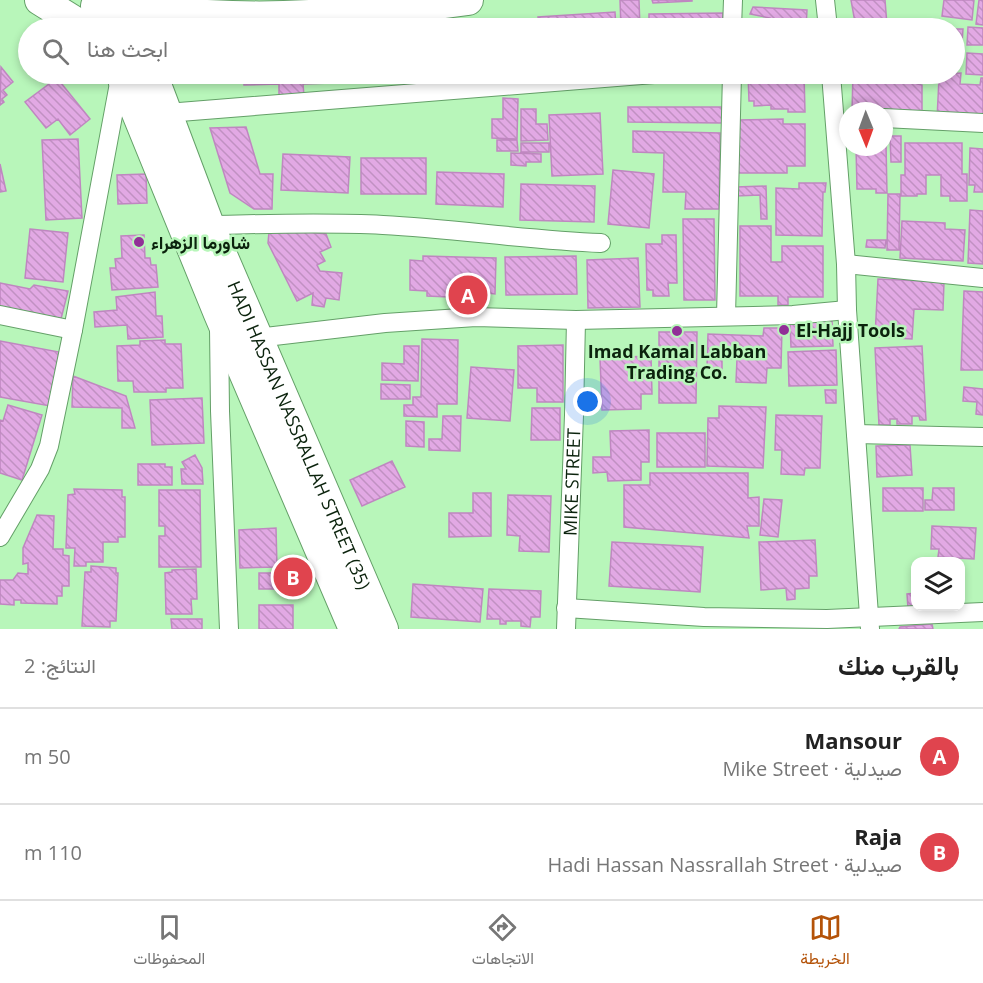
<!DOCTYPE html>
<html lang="ar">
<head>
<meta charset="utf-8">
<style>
  :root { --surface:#fff; --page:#f6f6f6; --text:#222; --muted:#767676; --line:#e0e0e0; --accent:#b45309 }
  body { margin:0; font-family:"Open Sans",Vazirmatn,sans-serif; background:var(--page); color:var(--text); direction:rtl }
  .controls { position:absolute; right:18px; bottom:18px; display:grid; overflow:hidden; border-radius:12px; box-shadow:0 3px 9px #0003 }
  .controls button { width:54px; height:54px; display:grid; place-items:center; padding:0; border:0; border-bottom:2px solid var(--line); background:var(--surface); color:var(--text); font:30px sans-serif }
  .compass { position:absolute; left:839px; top:102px; width:54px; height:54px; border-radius:50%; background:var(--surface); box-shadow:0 3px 9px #0003; rotate:179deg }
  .you { position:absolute; left:588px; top:402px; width:21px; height:21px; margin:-15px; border:4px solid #fff; border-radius:50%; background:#1a73e8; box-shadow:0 0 0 9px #1a73e833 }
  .badge { display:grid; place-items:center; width:39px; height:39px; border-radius:50%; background:var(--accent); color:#fff; font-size:20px; font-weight:700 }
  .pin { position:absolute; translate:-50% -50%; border:3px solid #fff; box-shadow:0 2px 6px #0006 }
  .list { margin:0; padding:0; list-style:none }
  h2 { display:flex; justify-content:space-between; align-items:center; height:78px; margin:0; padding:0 24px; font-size:26px }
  h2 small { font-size:20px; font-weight:400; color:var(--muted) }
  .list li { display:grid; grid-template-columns:39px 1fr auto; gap:18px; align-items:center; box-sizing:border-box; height:96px; padding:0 24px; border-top:2px solid var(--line) }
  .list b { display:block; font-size:22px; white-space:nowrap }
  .list p { margin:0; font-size:20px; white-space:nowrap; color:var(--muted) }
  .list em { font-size:20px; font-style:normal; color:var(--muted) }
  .icon { flex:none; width:33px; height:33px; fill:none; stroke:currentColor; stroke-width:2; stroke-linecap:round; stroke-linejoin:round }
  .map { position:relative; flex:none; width:983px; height:629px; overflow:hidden; direction:ltr }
  .search { position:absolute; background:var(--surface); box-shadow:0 3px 9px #0003; left:18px; right:18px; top:18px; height:66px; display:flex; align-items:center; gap:15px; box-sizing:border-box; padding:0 21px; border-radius:33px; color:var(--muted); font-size:22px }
  .sheet { height:270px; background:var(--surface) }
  nav { display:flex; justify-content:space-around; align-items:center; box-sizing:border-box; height:84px; border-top:2px solid var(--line); background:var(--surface); font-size:16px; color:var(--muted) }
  nav a { display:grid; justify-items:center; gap:3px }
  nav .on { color:var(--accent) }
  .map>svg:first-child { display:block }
</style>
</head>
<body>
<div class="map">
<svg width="983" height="629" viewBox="0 0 983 629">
  <defs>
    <pattern id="building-back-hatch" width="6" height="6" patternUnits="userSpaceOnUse" patternTransform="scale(1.5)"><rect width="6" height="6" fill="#e2a9e4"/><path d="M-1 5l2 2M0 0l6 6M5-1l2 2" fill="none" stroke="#c191c2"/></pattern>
  </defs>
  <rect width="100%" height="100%" fill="#b8f6ba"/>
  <path fill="url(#building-back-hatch)" stroke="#bf87c0" stroke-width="1.5" d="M620,0h19l1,28h-19z
    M652,0h40v1l-39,2z
    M851,0h34l2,25 -31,3z
    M944,0h30l-2,20 -30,-4z
    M979,0h4v25l-7,-1z
    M753,7l54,3 -1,18h-51l14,-1 1,-9 -20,-4z
    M615,12l1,16h-83v-4h6l-1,-7z
    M723,13v15h-74v-14z
    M968,27l15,1v17h-16z
    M954,29h9l-2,28 -7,-1z
    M967,53l16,1v21l-17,-1z
    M1,67l12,15 -10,8 4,5 -5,4 2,3 -4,3z
    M961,73l-1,11 20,1 1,-7h2v43l-46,-2 2,-41h6v-4z
    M243,74h116v8l-56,2 1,12 -25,1v-13l-35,1z
    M387,74h61v7h-12v7h-19v-10h-30z
    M455,74h29v2l-29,-1z
    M490,74h27v3l-27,1z
    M748,74h56l1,38h-17v-3h-17v-4l-17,1v-5h-5z
    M853,74h43v7h21v3l5,1v31l-38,-5h-32z
    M57,78l33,41 -20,16 -12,-16 -12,9 -21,-26z
    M503,98l15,1 -1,40 -25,-1v-19h11z
    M628,107h94v16l-94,-1z
    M521,109h15v15h11l1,16 -27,1z
    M600,113l3,61 -51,2 -3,-61z
    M783,119v5h22v42h-18v7h-49v-53z
    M246,127l14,47h13l-1,35h-18l-24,-16 -20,-65z
    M633,131l87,2 -1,76h-34l1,-17h-23l1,-39 -31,-1z
    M890,136h11v26h-10z
    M78,139l4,79 -36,2 -4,-80z
    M497,140h20l1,11h-21z
    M521,143h28v9h-28z
    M905,143h57v31h5v27h-17v-5h-9v-21h-15v19h-9v2h-16v-21h4z
    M884,144h2l1,49h-11v-4h-19l-1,-42h28z
    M970,148l13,1v43h-9l1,-7h-6z
    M511,153l30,1v8h-15v4l-15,-1z
    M283,154l67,3 -2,36 -67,-3z
    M361,158h65v36h-65z
    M0,164l6,27 -6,1z
    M613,170l41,4 -5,54 -41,-4z
    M437,172l67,2 -1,33 -67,-3z
    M146,174l1,29 -29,1 -1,-29z
    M799,183h27l-1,9h-2l-1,44 -46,-1v-47l23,1z
    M521,184l74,2 -1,36 -74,-2z
    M766,186l1,33h-6l-1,-24 -24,1v-9z
    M888,194h12l-1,56h-12z
    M970,210l13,1v53l-15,-1z
    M683,219h31l1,81h-31z
    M902,221l43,2v6l20,1 -2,31 -63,-3z
    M740,226h31v36h11v-16h41v51h-35v8h-10v-9h-38z
    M274,228l52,6 5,13 -11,5 5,9 -8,4 3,6 22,2 -3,27 -13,-2 -2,9 -12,-2 1,-12 -16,8 -29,-58 1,-11z
    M30,229l38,4 -5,49 -38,-4z
    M144,235l1,23h5l1,7h5l2,22 -46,3 -2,-22h6l-1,-9 7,-1 -1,-22z
    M662,235h14l1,48h-9l1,13h-16v-6h-6l-1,-46h16z
    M867,240h19l-1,8 -19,-1z
    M423,256l73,2 -1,36 -8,-1v4h-7v-4h-4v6h-21v-5h-6v3l-22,-1v-5l-17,-1v-30l13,1z
    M576,256l1,38 -71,1 -1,-38z
    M638,258l2,49 -52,1 -1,-48z
    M878,279l66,3 -1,28 -29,-1 -2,30 -37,-2z
    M0,283l30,6 4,-4 34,6 -7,28 -61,-11z
    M964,291l19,1v78h-22z
    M155,292l1,24h6l1,21 -35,2 -1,-14 -32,2 -1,-15 23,-2 -1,-13z
    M832,321l1,25 -42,1 -1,-25z
    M764,328h18l-1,40h-14l-1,15 -30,-1 1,-23h-15v10l-15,-1 1,-34 55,2z
    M659,332h38l-1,71h-37z
    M422,339l36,1 -1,64h-20v13l-33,-1v-11h9v-8h8z
    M165,340v4h16l2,44h-17v4h-32l-1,-11h-15l-1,-35 23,-1v-4z
    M0,341l59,11 -9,54 -50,-9z
    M563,345v57h-26v-14h-19v-42z
    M404,346h15l-1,35 -36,-1v-17l22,1z
    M922,346l4,74h-6l-1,-4h-7v8h-15v-5h-7v6h-11l-4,-77z
    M836,350l1,35 -48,1 -1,-34z
    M651,356l1,38h-11v15l-39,1 -2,-52z
    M471,367l43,3 -4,51 -43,-3z
    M73,376l53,20 9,32h-13v-20l-50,-1z
    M381,384l29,1v14h-29z
    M964,387l19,2v26l-7,-1 1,-12 -14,-1z
    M825,390h11v13h-10z
    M202,398l2,45 -52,2 -2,-45z
    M8,405l34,10 -20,65 -22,-7v-53l3,1z
    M719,406l47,1 -3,61 -56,-2 1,-48h11z
    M532,408h28v32h-29z
    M776,415l46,1 -2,52h-15l-1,7 -23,-1 1,-24h-7z
    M443,416h18l-1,35 -31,-1v-11h13z
    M406,421l18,1v25l-18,-1z
    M649,430v32h-8v18l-33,1 -1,-9 -14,1v-16h18l-1,-26z
    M657,433h48v34h-48z
    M910,445l2,30 -35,2 -1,-31z
    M195,455l7,13 1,16h-21l-1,-15h5l-4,-7z
    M392,461l13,26 -43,19 -12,-26z
    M138,464h27v3h7v18h-34z
    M650,473h98v25l11,-1v29h-12l2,12 -125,-11v-42h26z
    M883,488h40v23h-40z
    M933,488h21v22h-29v-10h7z
    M74,489l48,1v7h3v40h-7v5h-15v20h-17v4h-12l1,-18h-9l2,-53 7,-1z
    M159,490h41l1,77h-42v-31h6v-10h-6z
    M473,493h18v43l-42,1v-24h24z
    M508,495l43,1 -2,56 -30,-1 1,-15 -13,-1z
    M764,499l18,1 -4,37 -18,-2z
    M37,515l17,1 -1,33h10v6l6,1v30h-7v10h-5v8l-36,-1v-3h-7v5l-14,-1v-24h13l5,-7 10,1v-11l-5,1v-16z
    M932,526l44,2 -2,31 -36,-2 1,-8h-8z
    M276,528l1,39 -37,1 -1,-38z
    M815,540l2,36h-8v12l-14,1v10l-8,1 -1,-12 -25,2 -2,-48z
    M612,542l91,5 -3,45 -91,-6z
    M91,566l25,2v5h2l-2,48h-6v6l-28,-1 3,-54h6z
    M196,569l1,30h-6l1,15h-26l-1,-41 7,-1v-2z
    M259,573h41v16h-41z
    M413,584l70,5 -3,33 -69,-5z
    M489,589l52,2 -1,26h-9l-1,10 -9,-1v-5h-15v3h-6v-5h-13z
    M916,593v13l-8,2 -1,-14z
    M259,605h34v24h-34z
    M171,619h31v10h-30z
    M932,624l1,5h-34l1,-2z"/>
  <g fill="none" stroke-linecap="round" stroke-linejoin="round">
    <g stroke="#64a068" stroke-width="20">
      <g id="minor">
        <path d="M825,0l3,28"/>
        <path d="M732,28l1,-28"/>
        <path d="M831,74l15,190 1,46 23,319"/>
        <path d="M167,113l487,-39"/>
        <path d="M884,118l99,5"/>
        <path d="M209,225c58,-1 116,-3 174,0 73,4 145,15 218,18"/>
        <path d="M846,264l137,14"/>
        <path d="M0,315l73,15"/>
        <path d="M726,316l6,-242"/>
        <path d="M219,328l1,83 9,218"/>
        <path d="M257,338l128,-15 91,-6 100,3 217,-5 54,-5"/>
        <path d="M856,434l127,3"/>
        <path d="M0,537l40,-68 9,-23 24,-116 47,-252"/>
        <path d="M566,608l138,9 123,2 156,-7"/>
        <path id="s1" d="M566,629l8,-214 2,-95"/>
      </g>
    </g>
    <g stroke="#64a068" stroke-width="32">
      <g id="trunk">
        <path d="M40,0l45,28"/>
        <path d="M96,6c62,6 125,12 188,10 62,-2 123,-7 184,-16"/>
        <path d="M121,74l98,240 135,315"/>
        <path id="s2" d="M152,74l57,151 174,404"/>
      </g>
    </g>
    <use href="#minor" stroke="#fff" stroke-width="18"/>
    <use href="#trunk" stroke="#fff" stroke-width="30"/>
  </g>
  <g fill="#912f97" stroke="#b8f6ba" stroke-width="2">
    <circle cx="139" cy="242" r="6"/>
    <circle cx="784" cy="330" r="6"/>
    <circle cx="677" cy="331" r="6"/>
  </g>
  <g text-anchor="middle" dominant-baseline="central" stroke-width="5" stroke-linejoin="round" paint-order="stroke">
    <g font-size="18" font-weight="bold" fill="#0b230d" stroke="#b8f6ba" text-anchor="start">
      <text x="151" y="242">شاورما الزهراء</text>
      <text x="796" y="330">El-Hajj Tools</text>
      <text x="677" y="351" text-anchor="middle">Imad Kamal Labban<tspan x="677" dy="21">Trading Co.</tspan></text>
    </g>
    <g font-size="18" fill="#0b230d" stroke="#b8f6ba">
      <text stroke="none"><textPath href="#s2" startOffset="390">HADI HASSAN NASSRALLAH STREET (35)</textPath></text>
      <text stroke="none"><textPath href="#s1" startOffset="147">MIKE STREET</textPath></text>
    </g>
  </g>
</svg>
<div class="controls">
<button><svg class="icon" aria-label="layers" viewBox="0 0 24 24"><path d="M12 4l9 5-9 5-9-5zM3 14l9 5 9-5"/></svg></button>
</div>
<svg class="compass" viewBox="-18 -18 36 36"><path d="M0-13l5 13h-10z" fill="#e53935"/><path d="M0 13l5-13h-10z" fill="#767676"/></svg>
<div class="you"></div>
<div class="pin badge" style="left:468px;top:295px;background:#e0444e">A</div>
<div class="pin badge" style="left:293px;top:577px;background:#e0444e">B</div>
<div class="search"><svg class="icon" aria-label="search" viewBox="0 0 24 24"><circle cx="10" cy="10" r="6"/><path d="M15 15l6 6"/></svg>ابحث هنا</div>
</div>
<section class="sheet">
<h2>بالقرب منك<small>النتائج: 2</small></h2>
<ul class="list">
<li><span class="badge" style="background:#e0444e">A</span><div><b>Mansour</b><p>صيدلية · Mike Street</p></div><em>50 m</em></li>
<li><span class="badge" style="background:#e0444e">B</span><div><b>Raja</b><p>صيدلية · Hadi Hassan Nassrallah Street</p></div><em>110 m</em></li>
</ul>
</section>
<nav>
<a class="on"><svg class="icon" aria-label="map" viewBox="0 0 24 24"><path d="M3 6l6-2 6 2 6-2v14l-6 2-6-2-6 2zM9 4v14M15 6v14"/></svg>الخريطة</a>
<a><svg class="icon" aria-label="directions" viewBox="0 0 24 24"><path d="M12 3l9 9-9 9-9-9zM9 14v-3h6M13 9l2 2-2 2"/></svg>الاتجاهات</a>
<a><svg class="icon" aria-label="saved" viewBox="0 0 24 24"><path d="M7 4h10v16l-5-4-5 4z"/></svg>المحفوظات</a>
</nav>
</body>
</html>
